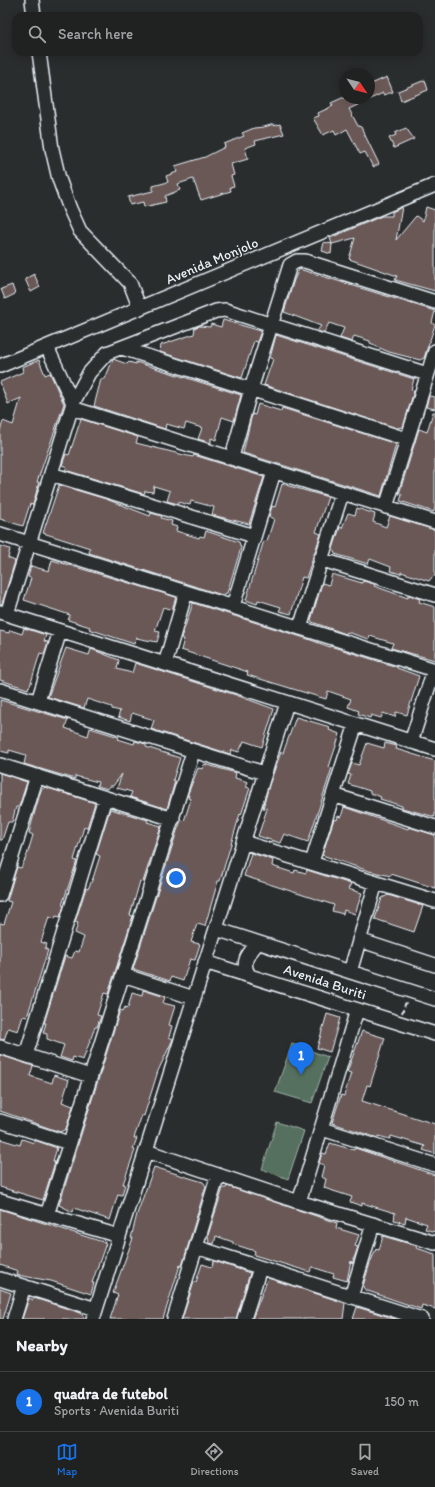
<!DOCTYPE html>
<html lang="en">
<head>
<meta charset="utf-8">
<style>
  :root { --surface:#202222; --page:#2d2f2f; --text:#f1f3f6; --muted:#a2a4a5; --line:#3d3f40; --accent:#1a73e8 }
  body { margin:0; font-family:Itim,sans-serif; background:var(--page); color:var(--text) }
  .compass { position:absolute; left:339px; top:68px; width:36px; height:36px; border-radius:50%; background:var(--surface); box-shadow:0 2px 10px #0003; rotate:125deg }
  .you { position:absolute; left:176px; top:878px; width:14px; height:14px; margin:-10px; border:3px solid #fff; border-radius:50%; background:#1a73e8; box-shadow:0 0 0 6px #1a73e833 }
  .badge { display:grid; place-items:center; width:26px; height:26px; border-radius:50%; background:var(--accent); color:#fff; font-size:13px; font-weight:700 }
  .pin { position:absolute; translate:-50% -33px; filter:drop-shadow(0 1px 2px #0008) }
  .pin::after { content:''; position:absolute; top:21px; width:14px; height:12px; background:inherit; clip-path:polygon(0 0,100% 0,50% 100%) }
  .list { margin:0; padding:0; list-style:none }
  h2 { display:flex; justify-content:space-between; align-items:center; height:52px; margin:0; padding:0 16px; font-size:17px }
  h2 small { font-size:13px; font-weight:400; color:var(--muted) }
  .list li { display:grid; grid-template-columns:26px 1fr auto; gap:12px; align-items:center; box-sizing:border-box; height:60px; padding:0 16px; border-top:1px solid var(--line) }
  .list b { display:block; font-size:15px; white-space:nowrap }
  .list p { margin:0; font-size:13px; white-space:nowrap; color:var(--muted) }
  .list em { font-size:13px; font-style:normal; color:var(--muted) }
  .icon { flex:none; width:22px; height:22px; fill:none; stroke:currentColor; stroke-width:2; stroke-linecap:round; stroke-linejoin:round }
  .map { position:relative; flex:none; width:435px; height:1319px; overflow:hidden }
  .search { position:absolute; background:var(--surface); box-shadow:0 2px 10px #0003; left:12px; right:12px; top:12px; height:44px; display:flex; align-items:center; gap:10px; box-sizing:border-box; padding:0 14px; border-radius:12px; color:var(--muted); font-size:15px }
  .sheet { height:112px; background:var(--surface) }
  nav { display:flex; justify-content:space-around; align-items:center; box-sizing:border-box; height:56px; border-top:1px solid var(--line); background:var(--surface); font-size:11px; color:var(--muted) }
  nav a { display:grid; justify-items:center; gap:2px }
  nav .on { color:var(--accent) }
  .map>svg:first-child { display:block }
</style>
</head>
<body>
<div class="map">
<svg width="435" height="1319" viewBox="0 0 435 1319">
  <rect width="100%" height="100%" fill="#2a2d2e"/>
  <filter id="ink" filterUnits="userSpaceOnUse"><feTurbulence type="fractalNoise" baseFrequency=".025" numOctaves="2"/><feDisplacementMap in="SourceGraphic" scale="8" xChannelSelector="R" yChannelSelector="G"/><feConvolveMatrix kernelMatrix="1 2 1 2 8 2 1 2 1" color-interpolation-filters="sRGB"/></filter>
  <g filter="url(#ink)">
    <path fill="#56705e" stroke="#9fb0ab" d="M292,1044l36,13 -16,46 -37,-11z
      M277,1122l27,9 -16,48 -26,-10z"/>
    <path fill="#6b5956" stroke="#e8f1f8" d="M387,77l6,15 -10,3v-2l-34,16 9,17 3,1 18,37 -6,3 -8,-15 -5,2 -13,-25 -11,6 -2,-5 -11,5 -10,-17 6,-2 -1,-3 15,-7 -2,-3 11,-5h27v-13z
      M425,80l3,10 -27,11 -3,-10z
      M274,124v2l6,-2 4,10 -29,7 1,3 -11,4 3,11 -17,5 3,11 -3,1 3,10 -4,1 1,4 -30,9 -8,-21 -15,5 2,6 -15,6 1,6 -22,5 -1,-5 -13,3 -2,-8 25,-6v-5l15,-4 -2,-6 11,-4 -2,-6 30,-9 20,-10 -1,-3 20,-8 -2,-3 12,-5 10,-1z
      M406,128l8,11 -20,9 -5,-10 7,-3 -1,-2z
      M402,207l-6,33 20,-24 7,5 3,-14 9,3v81l-40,-11 2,-4 -48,-17 6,-21 -23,6 -2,-6 52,-22h10v-4z
      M324,242l8,2 -1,10 -9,-3z
      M299,269l136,42 -3,12 3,2 -11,33 -4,2 -31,-8 -14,-6v-1l-5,-2v-2l-16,-5 -2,6 -12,-4 4,-10 -15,-5 -5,10 -7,-2 4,-5 -37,-14 10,-32z
      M34,274l6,13 -9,5 -6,-13z
      M12,285l3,9 -10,5 -4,-10z
      M223,320l38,11 -4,11 -3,-1 -12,37 -82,-26 1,-7 33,-11 1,-7 5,-1 10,1 1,-3 10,3z
      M276,335l138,44 -3,11 3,1 -11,36 -6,1 -133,-43 9,-26 -3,-1z
      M113,359l14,5 2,-2 7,2v-2l105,33 -7,26 -12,-4 -6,23 -5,-2v5l-13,-4 4,-11 -16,-5 -2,6 -18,-5 -1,5 -71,-23 7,-27h4z
      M39,360l6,15 5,-2 14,31 -27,78h2l-6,23 -3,-1 -7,22 -23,-7v-88l3,-10 10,4 8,-27 -13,6 -8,-22 23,-10 -1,-5z
      M429,396l6,1v12l-9,-2z
      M258,404l23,7 1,-3 114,36 -15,52 -138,-43 9,-39 3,1z
      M433,412h2v95l-1,5 -34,-11 2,-6 -3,-1 20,-65 8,3z
      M81,419l57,18 -2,6 52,13 5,1 1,-2 70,22 -15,47 -37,-9 2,-8 -23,-6 -1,4 -12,-3v2l-11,-3 3,-10 -16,-5 -1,6 -8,-1 -1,3 -79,-24 2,-3 -5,-2 4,-11 3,1z
      M282,484l46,13 -12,35 5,2 -15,44 -4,-1 -11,37 -12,-3 2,-4 -23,-7 -1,4 -11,-4 18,-60 3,1 7,-22 -5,-2 3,-11 3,1z
      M59,485l47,14 44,17 1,-3 11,3 -1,2 11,3 -1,4 6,2 -1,4 23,7 1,-2 4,1 2,-6 33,11 2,6 -14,45 -5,2 -133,-42 1,-5 -47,-15z
      M357,508l18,6 -2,8 13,5 4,-11 45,14v46h-2l-4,5 -28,-9v2l-11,-3 1,-4 -21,-8 -2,5 -33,-10 -2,-5 7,-22 2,1 6,-15 7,2z
      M0,546l10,3 -2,9 7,3 -13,43h-2z
      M52,560l124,37 -4,13 -9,-3 -8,24 5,1 -3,10 -21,-4 -2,6 -45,-15 1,-2 -22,-7 2,-5 -46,-15 7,-22 -3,-1 3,-11 18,5z
      M332,574l30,9 1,-2 12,3 -1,2 34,12v-3l12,4 -1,3 16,5v53l-44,-12 2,-5 -23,-7 -1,3 -22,-7 -1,2 -34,-12 -1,-2 11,-37 7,2z
      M193,603l115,36 22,8v-1l67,21v1l22,8 -12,39 -11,-3 -1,5 -12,-4 -2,5 -10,-3 -1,3 -12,-4 1,-3 -11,-4 3,-8 -23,-8 -2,8 -79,-24 1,-3 -67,-22 3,-11 -3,-1z
      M24,628l22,7 -2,6 4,1 -4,12 -4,-1 -10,33h-1l-1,3 -28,-9v-49l9,2 1,-3 12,4z
      M66,648l23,7 2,-6 28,11 -2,9 15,4 3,-10 101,32 38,14 -12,38 -18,-6 -5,11 -7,-2 -2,4 -79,-25 3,-9 -22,-7 -2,8 -12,-4 2,-6 -8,-2v-2l-25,-8 -3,9 -36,-11z
      M0,700l68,20 -3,8 23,8 2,-8 29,9 -1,2 16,5 1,-3 11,3v3l34,11 -7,22 2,1 -8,28 -37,-12 2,-5 -15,-4 5,-14 -9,12h-3l-2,3 -11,-3 1,-4 -23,-6v3l-51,-15 2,-9 -17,-5v3l-9,-2z
      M296,717l34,10 -1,3 11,4 -11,33 3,1 -24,74 -24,-8 -4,9 -22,-7 9,-27 -4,-1 6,-23 12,-33 2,1z
      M367,743l17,5 1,-5 12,3 -1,3 39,12v56l-33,-9v-2l-22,-7 1,-2 -11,-4v-2l-22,-7 3,-9 -3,-1 4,-11 7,2z
      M204,764l32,9 -1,5 13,4 -2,5 4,1 -9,27 -1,-1 -20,67h-2l-13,45 -8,-2 -6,18 9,2 -5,16 -5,-1 -7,22 -12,-4 -1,4 -37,-12 44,-138 4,-11 3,1 7,-22 -3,-1 1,-3 -2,1 4,-10 7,-18 5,1z
      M0,773l27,9 -8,25h-3l-4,15h-4l-6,18h-2z
      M45,787l50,16 -8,25 -3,-1 -10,33 3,1 -15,44 2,1 -4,11 -4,-1 -1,3 -6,-2 -8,25 6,2 -2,5 3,1 -21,67 -4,-1 -5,15 -10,-3 -4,12 -4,-1v-116l4,1 7,-22 -4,-1 8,-28 2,-6 4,1 6,-13 6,-20 -4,-2 6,-22 6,-21z
      M344,807l64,22 1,-2 26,8v53l-44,-14v2l-22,-5 -47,-16 12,-36 3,1 1,-4 3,1z
      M110,809l38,11 -1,2 14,4 -18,56 -3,-1 -6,21 -4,13 3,1 -25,78 -4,-1 -7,22 4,1 -4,11h-2l-12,33 -10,-3 -1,4 -12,-4 4,-12 -17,-6v-5l-4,-1 3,-10h-2l21,-67 7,2 3,-7 4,1 5,-15 -9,-4 3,-10 -3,-1 11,-34 2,1 5,-11 7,-22 -4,-2z
      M251,853l22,7 -1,6 22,7 1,-3 11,3 1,-3 44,14 -3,5 14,4 -7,21 -11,-4 -1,4 -11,-3 2,-6 -90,-29z
      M388,895l35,11 -9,26 -39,-13 7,-21z
      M143,990l22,7 -2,6 12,3 -6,19 3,1 -3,11 4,2 -15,32 -14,45 -2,-1 -8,23h3l-4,11 2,1 -12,34h2l-3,11 -4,-1 -8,26 -36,-12 -1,4 -14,-7 61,-195 3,1 2,-4 3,1 4,-15 10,3z
      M327,1014l13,4 -10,34 -13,-4z
      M362,1031l23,7 -15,48 -3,-1 -5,16 73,23v30l-12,-4 2,-4 -34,-10 -1,3 -12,-3v2l-46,-15 9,-28 3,1 7,-23 -4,-1z
      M0,1055l33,11 -3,10 22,7 2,-8 15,5 -7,22 11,4 -7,23 -6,3 -60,-21z
      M0,1139l20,6 2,-6 12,4v-3l23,8 -4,13 2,1 -12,38 -43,-13z
      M330,1143l24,7 1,-2 80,27v57l-10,-3 2,-5 -21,-7 -1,6 -11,-3 1,-7 -33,-10v3l-12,-4 2,-5 -28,-9 2,-9 -5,-2 3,-12 -5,-2 3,-10 4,1z
      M154,1167l49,15 3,4 -2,6 -22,74 -2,-1 -17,54h-53l8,-24 -5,-2 20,-55h-2l6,-24z
      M227,1186l110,37 -1,5 23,7 -4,11 3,1 -6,17 -1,-3 -4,20 -14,-4 1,-3 -22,-7 -2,5 -56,-17 1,-4 -22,-7v-2l-17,-6 -2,8 -5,-1 -1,-8 15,-47h3z
      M0,1209l106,34 -14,40h2l-3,11 -40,-13 -34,-6 1,-4 -18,-6z
      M383,1236l34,10 -1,2 19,6v55l-13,-4 -1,4 -56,-19 -2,-4 7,-23 6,-14 3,1z
      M214,1261l36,12 -14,46h-54l12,-37h2l6,-18 10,3z
      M268,1278l77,25 -2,16h-91z
      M0,1289l11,4 -8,26h-3z
      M29,1298l4,2 1,-2 47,15 4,6h-63z
      M357,1307l39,12h-43z"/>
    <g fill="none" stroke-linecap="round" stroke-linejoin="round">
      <g stroke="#e8f1f8" stroke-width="16">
        <path id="minor" d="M32,0l2,16
          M39,52l13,97 7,30 11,30 10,22 50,52 10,26
          M47,347l26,56
          M122,348l284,91
          M0,366l435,-181
          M72,408l363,114
          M232,457l19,-68 39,-124 7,-4h8l130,41
          M51,474l203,62
          M386,507l49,-156
          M0,534l435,136
          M320,559l115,36
          M233,606l41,-134
          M0,612l435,137
          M7,614l66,-211 16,-30 18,-20 109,-42 9,-1 202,64
          M300,628l42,-135
          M165,664l21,-72
          M0,690l264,83
          M38,701l22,-70
          M356,724l-23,71 102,32
          M411,742l23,-72
          M0,765l173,54
          M243,842l192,59
          M312,862l21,-67
          M0,895l37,-119
          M216,929l219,70
          M359,940l76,25
          M205,962l230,72
          M350,972l26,-89
          M123,975l71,23
          M249,975c-9,-13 0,-22 9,-32
          M0,1047l90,29
          M26,1055l79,-257
          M0,1121l69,22
          M322,1129l113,36
          M146,1151l153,51 136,41
          M0,1201l119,35
          M299,1202l58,-192
          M47,1215l146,-463
          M196,1247l226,72
          M0,1279l96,30
          M351,1297l22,-73
          M14,1319l10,-33
          M93,1319l194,-616
          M174,1319l44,-144
          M244,1319l16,-51"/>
      </g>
      <path stroke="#e8f1f8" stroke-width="2" stroke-dasharray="4 3" stroke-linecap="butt" d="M402,1013l4,-11"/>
      <use href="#minor" stroke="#2a2d2e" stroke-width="13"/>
    </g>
  </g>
  <g text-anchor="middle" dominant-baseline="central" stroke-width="3" stroke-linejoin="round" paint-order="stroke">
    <g font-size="14" fill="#e8f1f8" stroke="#2a2d2e">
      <text transform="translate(212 261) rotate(-23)">Avenida Monjolo</text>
      <text transform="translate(325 982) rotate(18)">Avenida Buriti</text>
    </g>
  </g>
</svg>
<svg class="compass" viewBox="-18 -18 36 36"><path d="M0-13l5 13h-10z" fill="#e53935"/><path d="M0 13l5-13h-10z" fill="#a2a4a5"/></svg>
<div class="you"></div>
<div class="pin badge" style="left:301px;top:1075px">1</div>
<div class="search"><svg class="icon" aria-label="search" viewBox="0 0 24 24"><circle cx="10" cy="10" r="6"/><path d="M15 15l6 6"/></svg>Search here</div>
</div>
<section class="sheet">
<h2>Nearby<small></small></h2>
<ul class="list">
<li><span class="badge">1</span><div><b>quadra de futebol</b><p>Sports · Avenida Buriti</p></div><em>150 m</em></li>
</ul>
</section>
<nav>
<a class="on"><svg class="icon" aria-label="map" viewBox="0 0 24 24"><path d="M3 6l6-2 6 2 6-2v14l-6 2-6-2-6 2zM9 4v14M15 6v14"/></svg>Map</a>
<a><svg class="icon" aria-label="directions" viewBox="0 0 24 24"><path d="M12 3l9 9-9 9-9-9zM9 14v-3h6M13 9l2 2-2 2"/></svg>Directions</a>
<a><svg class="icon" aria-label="saved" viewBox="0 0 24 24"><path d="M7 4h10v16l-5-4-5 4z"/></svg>Saved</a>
</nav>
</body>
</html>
